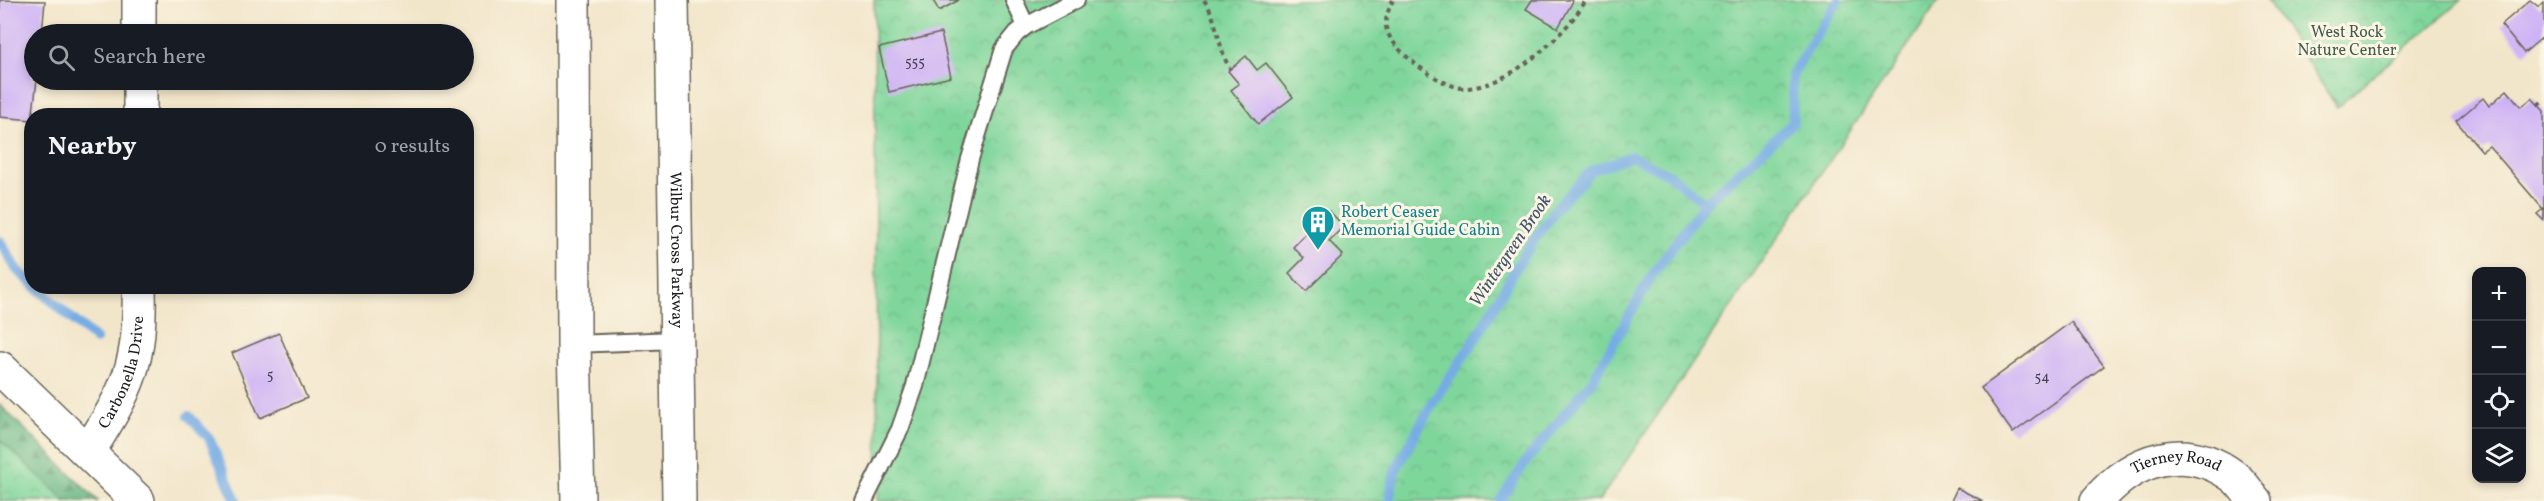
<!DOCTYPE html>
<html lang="en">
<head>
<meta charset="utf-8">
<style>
  :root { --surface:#171b24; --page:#20242c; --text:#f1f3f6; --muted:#9ea1a6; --line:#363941 }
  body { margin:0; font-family:Vollkorn,serif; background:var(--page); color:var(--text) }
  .controls { position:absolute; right:18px; bottom:18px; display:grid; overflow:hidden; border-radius:12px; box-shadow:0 3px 9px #0003 }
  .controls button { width:54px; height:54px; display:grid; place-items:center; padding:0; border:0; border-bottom:2px solid var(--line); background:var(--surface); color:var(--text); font:30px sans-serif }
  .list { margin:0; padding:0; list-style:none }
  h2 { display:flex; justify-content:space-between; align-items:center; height:78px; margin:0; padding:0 24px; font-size:26px }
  h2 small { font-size:20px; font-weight:400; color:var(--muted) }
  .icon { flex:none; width:33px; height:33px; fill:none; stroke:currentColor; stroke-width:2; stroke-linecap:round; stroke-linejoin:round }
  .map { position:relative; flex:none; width:2544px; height:501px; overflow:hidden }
  .search { position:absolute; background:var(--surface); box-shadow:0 3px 9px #0003; left:24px; top:24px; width:450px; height:66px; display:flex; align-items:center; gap:15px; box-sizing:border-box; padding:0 21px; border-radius:33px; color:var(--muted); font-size:22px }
  .panel { position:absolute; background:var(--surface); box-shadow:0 3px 9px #0003; left:24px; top:108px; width:450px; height:186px; border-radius:24px }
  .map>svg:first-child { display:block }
</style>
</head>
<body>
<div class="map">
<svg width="2544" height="501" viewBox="0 0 2544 501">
  <defs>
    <pattern id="forest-firs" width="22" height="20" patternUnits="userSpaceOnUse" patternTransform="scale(1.5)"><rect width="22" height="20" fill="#67b783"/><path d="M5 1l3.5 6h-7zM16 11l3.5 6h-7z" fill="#54946a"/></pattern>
    <pattern id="park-crowns" width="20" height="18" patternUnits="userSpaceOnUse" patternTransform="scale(1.5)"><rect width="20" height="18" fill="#7fd69b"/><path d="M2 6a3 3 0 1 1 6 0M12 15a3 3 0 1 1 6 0" fill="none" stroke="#6db785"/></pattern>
  </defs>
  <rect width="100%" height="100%" fill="#fcf5e5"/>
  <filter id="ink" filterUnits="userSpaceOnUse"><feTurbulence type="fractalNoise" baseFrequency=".0167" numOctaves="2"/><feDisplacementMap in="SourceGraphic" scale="12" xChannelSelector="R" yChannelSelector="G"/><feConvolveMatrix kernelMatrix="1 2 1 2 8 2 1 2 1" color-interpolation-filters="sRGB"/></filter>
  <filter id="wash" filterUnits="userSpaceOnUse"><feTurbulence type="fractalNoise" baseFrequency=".008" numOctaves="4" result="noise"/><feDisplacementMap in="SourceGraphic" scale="24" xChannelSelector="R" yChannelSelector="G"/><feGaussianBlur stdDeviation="1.35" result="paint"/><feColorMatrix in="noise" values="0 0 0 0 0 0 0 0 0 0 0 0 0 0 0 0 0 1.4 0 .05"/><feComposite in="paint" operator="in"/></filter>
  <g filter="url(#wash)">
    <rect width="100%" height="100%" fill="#f2e6ca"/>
    <path fill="url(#forest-firs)" stroke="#426a50" stroke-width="1.5" d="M0,405l98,96h-98z"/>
    <path fill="url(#park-crowns)" stroke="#4e795c" stroke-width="1.5" d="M874,0h1065l-340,501h-721z
      M2267,0h194l-124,107z
      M0,440l66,61h-66z"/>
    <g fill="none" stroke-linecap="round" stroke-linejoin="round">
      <path stroke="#76ace4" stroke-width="10" d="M0,241l17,29 15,13
        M35,286l61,54
        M189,416l20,22 27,63
        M1389,501l6,-30 38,-69 45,-67 42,-74 38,-55 34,-36 39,-14 39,19 35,28
        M1500,501l28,-42 64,-78 61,-107 52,-71 88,-80 -1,-48 46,-75"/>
    </g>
    <g id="blocks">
      <path fill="#ccb0f6" d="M0,0l45,1 -3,33h-8v46h3l-5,40 -32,-3z
        M933,0h26l-20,11z
        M1532,0h39l2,1 -15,27 -32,-19z
        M2530,0l9,7 5,-5v34l-20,17 -23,-28z
        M941,33l10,44 -62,15 -10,-44z
        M1246,56l11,14 9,-7 27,34 -35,27 -27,-34 8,-6 -11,-13z
        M2507,90l14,17 11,-9 12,13v108l-1,1 -6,-6 6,-5 -54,-63 -7,5 -26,-30 27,-23 6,8z
        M1329,211l15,15 -15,15 14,14 -37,36 -17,-18 15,-15 -11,-11z
        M2071,322l33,44 -91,67 -32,-45z
        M279,333l28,65 -47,20 -28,-65z
        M1957,488l26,13h-32z"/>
    </g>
  </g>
  <g filter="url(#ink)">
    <use href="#blocks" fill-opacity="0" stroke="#676359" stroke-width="1.5"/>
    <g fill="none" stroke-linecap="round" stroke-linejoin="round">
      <g stroke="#676359" stroke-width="20">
        <path id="lane" d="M1014,0l12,26
          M574,344l102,-4
          M864,501l36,-72 15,-43 55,-227 34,-110 13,-16 9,-7 50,-26"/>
      </g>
      <g stroke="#676359" stroke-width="36">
        <g id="street">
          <path d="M139,0v34"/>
          <path d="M140,80v36"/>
          <path d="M0,368l138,133"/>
          <path id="s1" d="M88,452c41,-65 53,-87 51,-166"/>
          <path id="s2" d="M2097,501c36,-43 88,-60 136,-25 9,6 15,17 22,25"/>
        </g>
      </g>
      <g stroke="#676359" stroke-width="36">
        <g id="highway">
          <path d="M573,0l1,344 4,157"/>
          <path id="s3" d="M672,0l7,501"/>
        </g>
      </g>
      <path stroke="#676359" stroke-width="4" stroke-dasharray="4.5 4.5" stroke-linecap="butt" d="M1204,0c15,21 13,47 26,69
        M1393,0c-4,8 -8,18 -7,27 3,22 55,60 77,61 44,1 102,-52 123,-88
        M2538,105l6,-5"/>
      <use href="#lane" stroke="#fff" stroke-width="16"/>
      <use href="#street" stroke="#fff" stroke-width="33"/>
      <use href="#highway" stroke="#fff" stroke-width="33"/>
    </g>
  </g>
  <defs>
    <g id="building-pin" transform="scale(1.725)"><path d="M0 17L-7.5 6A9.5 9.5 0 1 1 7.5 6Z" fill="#0f9aa8" stroke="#fcf5e5"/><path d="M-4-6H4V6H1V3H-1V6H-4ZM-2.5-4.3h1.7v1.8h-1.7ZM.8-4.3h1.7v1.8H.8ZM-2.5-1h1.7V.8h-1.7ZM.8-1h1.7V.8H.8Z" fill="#fff"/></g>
  </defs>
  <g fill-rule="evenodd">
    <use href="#building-pin" x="1318" y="222"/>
  </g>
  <g text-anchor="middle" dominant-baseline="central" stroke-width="6" stroke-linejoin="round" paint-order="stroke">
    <g font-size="14" fill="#484152">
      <text x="915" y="62">555</text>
      <text x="270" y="375">5</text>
      <text x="2042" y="377">54</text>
    </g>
    <g font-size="16" fill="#3f5d48" stroke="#fcf5e5">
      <text x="2347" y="33">West Rock<tspan x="2347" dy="18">Nature Center</tspan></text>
    </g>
    <g font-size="16" fill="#0d838f" stroke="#fcf5e5" text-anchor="start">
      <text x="1341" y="213">Robert Ceaser<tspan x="1341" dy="18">Memorial Guide Cabin</tspan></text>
    </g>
    <g font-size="16" fill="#1c1c1c" stroke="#fcf5e5">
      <text stroke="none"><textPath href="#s3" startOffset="250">Wilbur Cross Parkway</textPath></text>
      <text stroke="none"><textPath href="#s1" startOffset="88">Carbonella Drive</textPath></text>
      <text stroke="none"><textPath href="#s2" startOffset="93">Tierney Road</textPath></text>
    </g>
    <g font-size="18" font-style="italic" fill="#40566c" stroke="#fcf5e5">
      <text transform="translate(1511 251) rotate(-56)">Wintergreen Brook</text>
    </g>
  </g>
</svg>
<div class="controls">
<button>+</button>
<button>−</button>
<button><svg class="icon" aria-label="locate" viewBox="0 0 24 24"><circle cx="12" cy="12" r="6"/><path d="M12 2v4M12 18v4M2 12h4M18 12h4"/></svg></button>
<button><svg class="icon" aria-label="layers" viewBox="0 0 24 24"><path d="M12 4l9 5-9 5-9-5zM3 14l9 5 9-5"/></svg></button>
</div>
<div class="search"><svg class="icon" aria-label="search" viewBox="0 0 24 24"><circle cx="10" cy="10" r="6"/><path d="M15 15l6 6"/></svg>Search here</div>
<section class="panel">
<h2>Nearby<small>0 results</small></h2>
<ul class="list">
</ul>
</section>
</div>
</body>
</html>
